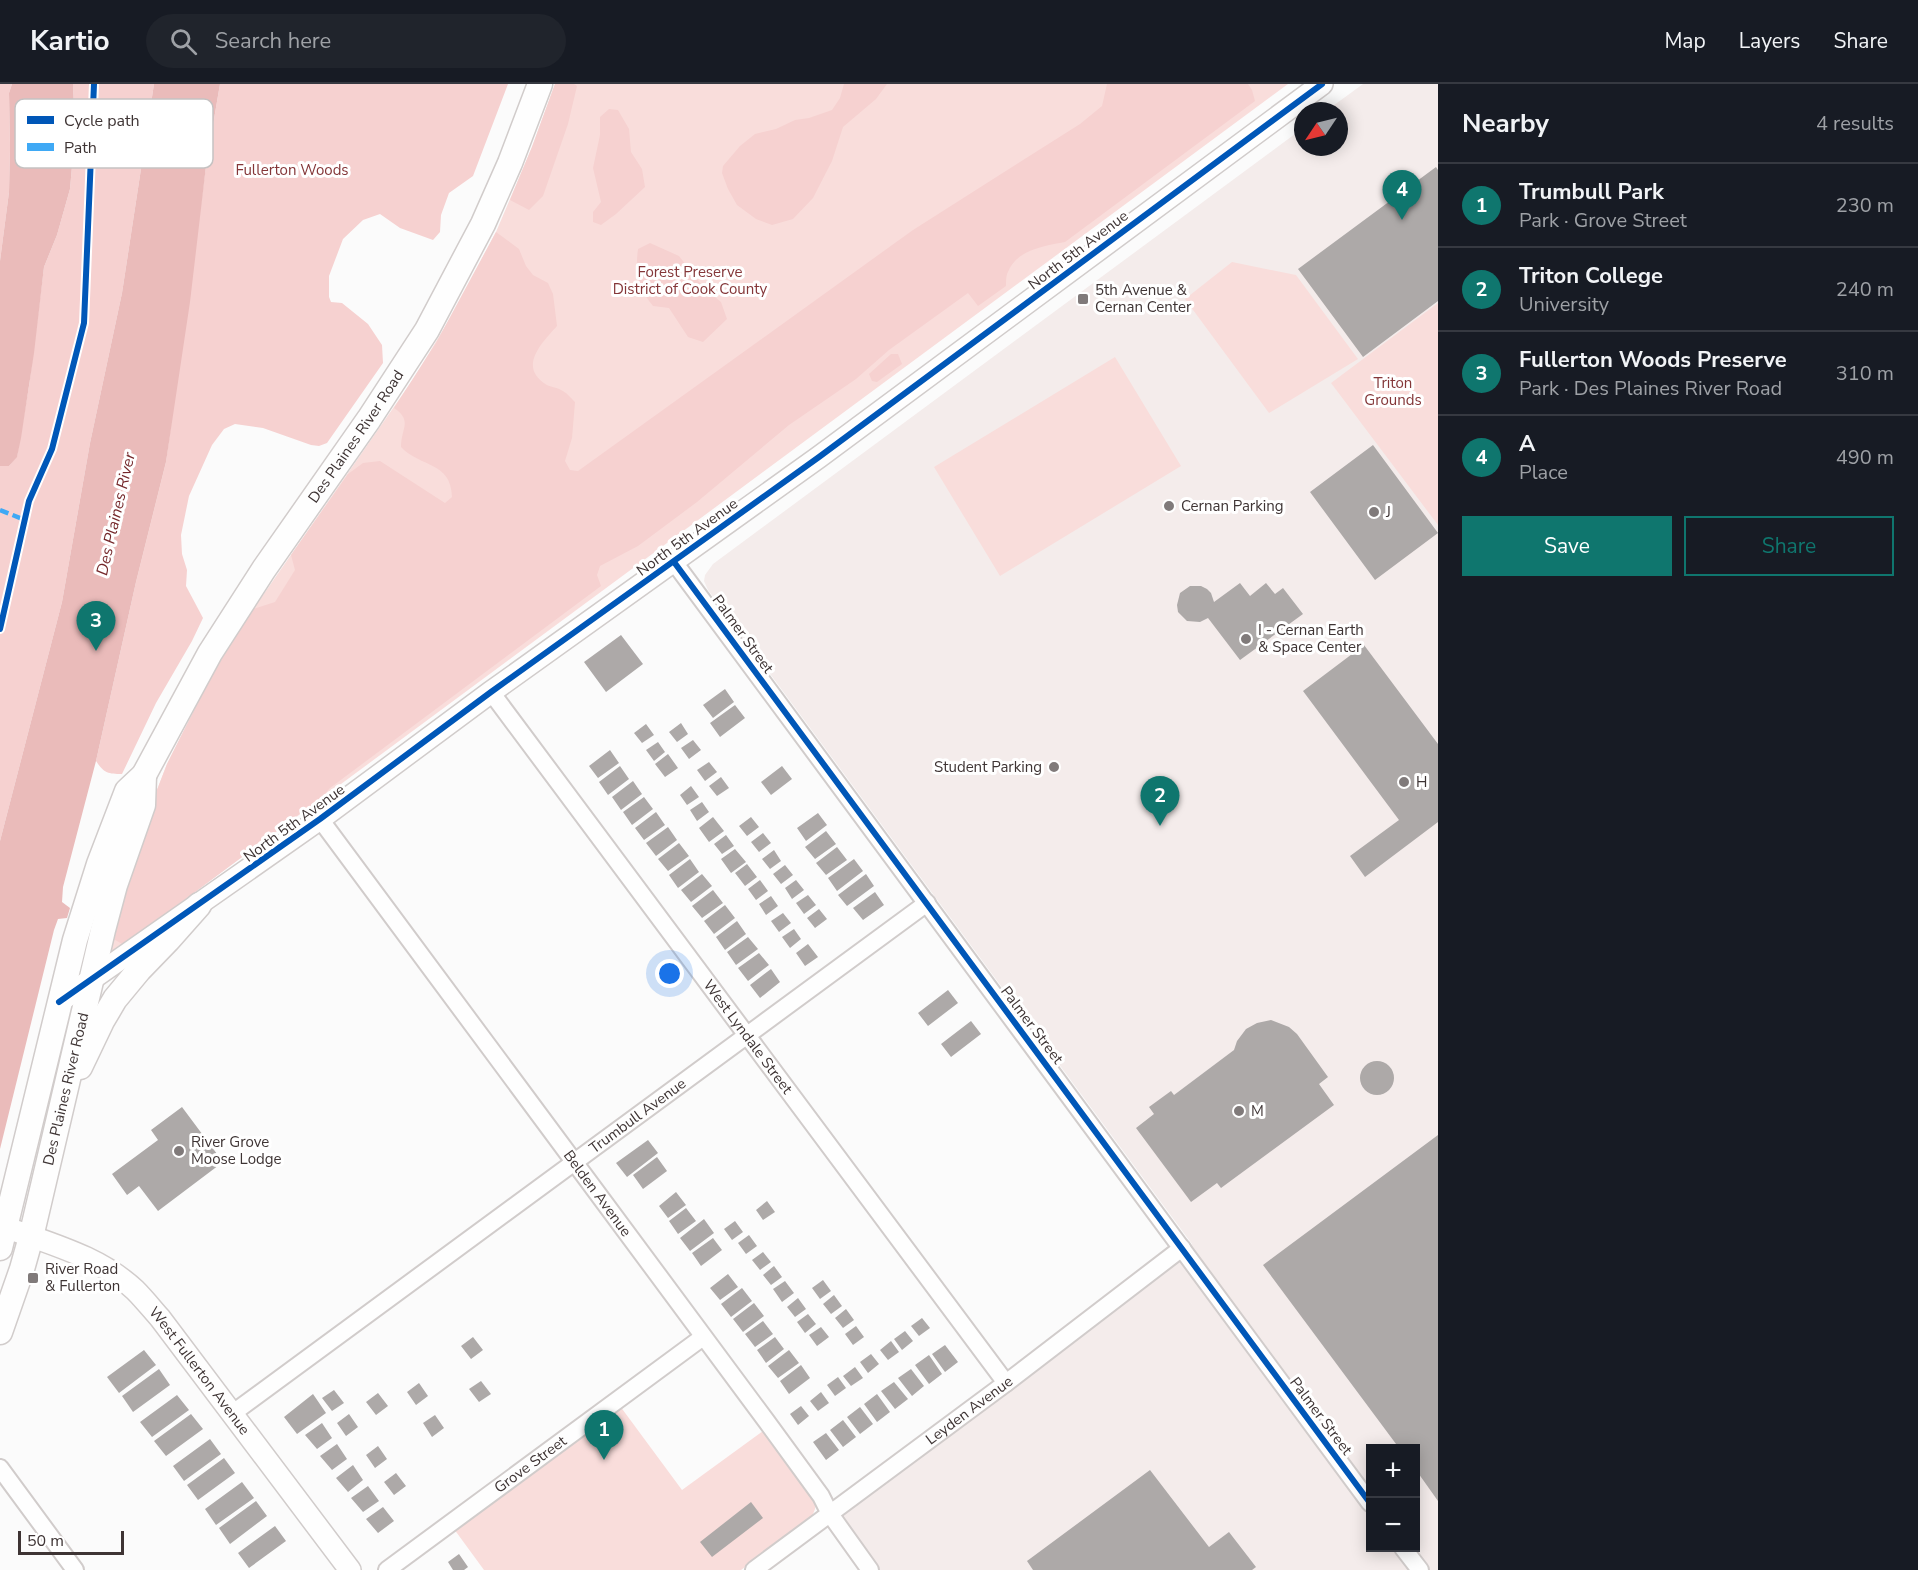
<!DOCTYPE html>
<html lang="en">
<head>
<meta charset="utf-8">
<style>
  :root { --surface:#171b24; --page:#20242c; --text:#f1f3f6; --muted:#9ea1a6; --line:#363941; --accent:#0f766e }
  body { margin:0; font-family:"Nunito Sans",sans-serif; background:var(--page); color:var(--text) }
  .controls { position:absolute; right:18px; bottom:18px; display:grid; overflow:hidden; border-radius:0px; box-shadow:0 3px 15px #0003 }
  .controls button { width:54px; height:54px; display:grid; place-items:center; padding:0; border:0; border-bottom:2px solid var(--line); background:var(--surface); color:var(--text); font:30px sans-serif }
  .compass { position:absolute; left:1294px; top:18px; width:54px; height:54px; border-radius:50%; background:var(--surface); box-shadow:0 3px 15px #0003; rotate:235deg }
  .scale { position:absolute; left:18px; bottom:15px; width:106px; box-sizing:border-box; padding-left:6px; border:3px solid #3e3434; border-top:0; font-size:16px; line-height:21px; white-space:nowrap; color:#3e3434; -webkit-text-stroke:4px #fff; paint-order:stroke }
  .you { position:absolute; left:670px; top:890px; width:21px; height:21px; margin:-15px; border:4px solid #fff; border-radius:50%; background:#1a73e8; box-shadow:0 0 0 9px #1a73e833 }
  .badge { display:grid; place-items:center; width:39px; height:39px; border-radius:50%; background:var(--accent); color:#fff; font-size:20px; font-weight:700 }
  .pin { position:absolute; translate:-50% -50px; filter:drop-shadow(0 2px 3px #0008) }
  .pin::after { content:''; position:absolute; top:32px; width:21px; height:18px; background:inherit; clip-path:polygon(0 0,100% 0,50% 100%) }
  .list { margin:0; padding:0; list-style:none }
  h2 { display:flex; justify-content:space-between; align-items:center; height:78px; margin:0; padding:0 24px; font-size:26px }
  h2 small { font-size:20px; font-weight:400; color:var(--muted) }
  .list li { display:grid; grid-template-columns:39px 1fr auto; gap:18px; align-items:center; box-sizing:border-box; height:84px; padding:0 24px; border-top:2px solid var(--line) }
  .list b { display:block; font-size:22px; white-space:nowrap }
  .list p { margin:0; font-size:20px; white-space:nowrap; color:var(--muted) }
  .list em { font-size:20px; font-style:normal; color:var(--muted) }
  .actions { display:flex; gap:12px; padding:18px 24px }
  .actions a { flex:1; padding:14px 0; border:2px solid var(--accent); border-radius:0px; text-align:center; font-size:21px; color:var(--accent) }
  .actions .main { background:var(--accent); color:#fff }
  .icon { flex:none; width:33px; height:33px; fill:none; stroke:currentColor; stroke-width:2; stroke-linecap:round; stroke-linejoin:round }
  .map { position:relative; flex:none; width:1438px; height:1486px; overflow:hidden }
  header { display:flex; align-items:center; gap:36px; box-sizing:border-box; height:84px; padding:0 30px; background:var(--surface); border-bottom:2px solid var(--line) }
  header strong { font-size:28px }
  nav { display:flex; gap:33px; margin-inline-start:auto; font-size:21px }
  .search { width:420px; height:54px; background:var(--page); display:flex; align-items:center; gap:15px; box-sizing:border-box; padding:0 21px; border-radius:33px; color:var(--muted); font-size:22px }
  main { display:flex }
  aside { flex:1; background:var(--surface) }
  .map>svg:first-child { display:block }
</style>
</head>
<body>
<header>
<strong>Kartio</strong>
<div class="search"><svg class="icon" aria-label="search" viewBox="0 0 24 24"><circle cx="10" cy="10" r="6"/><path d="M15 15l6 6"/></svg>Search here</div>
<nav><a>Map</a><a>Layers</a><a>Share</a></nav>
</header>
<main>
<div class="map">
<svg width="1438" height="1486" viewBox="0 0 1438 1486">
  <rect width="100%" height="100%" fill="#fbfbfb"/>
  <path fill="#f4eceb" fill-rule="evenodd" d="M1363,0h75v1486h-558l-43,-58 355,-268 -484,-654 -4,-9 1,-6 8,-11 590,-436v19h36v-36h-13zM1370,1364h46v100h-46z"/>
  <path fill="#f9dddb" d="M555,0h733l-1181,873 33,-123 27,-70 32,-63 46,-80 169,-243 41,-68 41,-78 36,-85z
    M1232,178l64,13 62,84 -89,54 -84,-114z
    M1438,219v222l-107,-142z
    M1115,273l66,109 -181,110 -66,-109z
    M620,1322l62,84 81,-59 52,69c2,8 -1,12 -5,19l-69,51h-257l-30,-41z"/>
  <path fill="#f6d1d0" d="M0,0h12l-3,9 1,55 -1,44 -9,69z
    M73,0h81l-32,209 -32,150 -28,159 -62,239v-375h9l8,-10 12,-70 15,-119 13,-32 13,-46 5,-57z
    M220,0h288l-35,92 -24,17 -8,22 -1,17 -7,8 -33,-12 -20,-14 -17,6 -20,19 -14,37v21l2,5 11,1 26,21 14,21 1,18 -56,80 -8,3 -8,-1 -48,-17 -28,-4 -11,5 -12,16 -23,51 -8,39 1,19 5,16 -1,16 17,32 -11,23 -36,62 -34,71c-14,0 -18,-1 -26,-13l40,-179 30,-120 40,-296z
    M555,0h19l3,2 -9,38 -25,72 -14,14 -19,-10 22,-53z
    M844,0h43l-11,15 -33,28 -11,34 -19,37 -20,21 -21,6 -16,-6 -19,-14 -9,-16 -6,-16 1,-7 17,-20 15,-12 21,-5 19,-9 14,-2 23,-8 8,-12z
    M1107,0h141l4,6 3,11 -190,141c-20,4 -48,7 -57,30 -2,3 -2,10 -2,14l-28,20 -10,-13 -79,57 -33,29 -67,46 -92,77 -59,44 -38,20 -3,9 4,11 -271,202 -9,10 -197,147 -14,-8 30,-103 27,-70 13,-26 33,-65 32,-52 8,-12 22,-7 20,-32 -4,-15 57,-81 15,-11 17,-2 65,42 7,-6c-1,-36 -31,-29 -51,-50 0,-19 12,-26 -7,-39l42,-65 60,-111 23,17 7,17 7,9 15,8 5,11 4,32c-15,17 -40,41 -10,59 4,2 9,2 14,5 5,2 10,8 14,12l-3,36 -7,23 5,9 8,1 335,-241 167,-106 22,-18z
    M609,25l9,1 11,19 2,23 11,17 3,18 -29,27 -15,11 -8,-3v-10l8,-10 -8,-34 7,-33v-18z
    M650,159l29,13 25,32 17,14 6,17 -24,23 -15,-5 -19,-29 -16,-2c-15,-18 -18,-34 -15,-57z
    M891,270h7l4,10 -25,18 -5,-1 -3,-7z"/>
  <path fill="#eabbba" d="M12,0h61l2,48 -5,57 -13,46 -13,32 -10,86 -13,85 -4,19 -8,9h-9v-205l9,-69 1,-44 -1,-55z
    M154,0h66l-14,82 -16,136 -24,160 -30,120 -40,179 -33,126 -1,15 8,6 -3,10 -9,1 -4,11 -54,219v-308l62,-239 28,-159 32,-150z"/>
  <path fill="#ada9a8" d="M1436,83l2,3v131l-75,56 -65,-88z
    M1373,361l65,88 -63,47 -65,-88z
    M1240,499l10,13 16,-13 9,11 8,-6 20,26 -63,46 -32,-42 -8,4 -13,-1 -9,-9 -1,-7 3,-12 10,-7h11l6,3 4,4 3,9z
    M621,551l22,29 -37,28 -22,-30z
    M1364,561l74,99v78l-73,55 -15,-21 49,-36 -96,-129z
    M725,605l9,13 -21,16 -10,-13z
    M735,621l10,13 -25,19 -10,-14z
    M681,639l7,11 -11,8 -8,-10z
    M646,640l8,11 -12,8 -8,-10z
    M693,656l8,10 -12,9 -8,-11z
    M658,658l7,10 -11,9 -8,-11z
    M610,666l9,13 -21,15 -9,-12z
    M668,670l10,14 -13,9 -10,-13z
    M709,678l8,10 -12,9 -8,-11z
    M620,682l9,13 -21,16 -9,-13z
    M782,682l10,13 -21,16 -10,-13z
    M721,693l8,11 -12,8 -8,-10z
    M633,697l9,13 -21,16 -9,-13z
    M691,702l8,11 -12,8 -7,-10z
    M644,713l9,12 -21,16 -9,-13z
    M702,718l7,10 -12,9 -7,-11z
    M656,728l9,13 -21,15 -9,-12z
    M818,729l9,12 -21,16 -9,-13z
    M713,733l11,14 -15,11 -10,-14z
    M751,733l8,10 -12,9 -8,-10z
    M668,743l9,13 -21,16 -10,-13z
    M826,747l10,13 -21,15 -10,-12z
    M763,749l8,10 -12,9 -8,-10z
    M726,751l8,11 -12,8 -8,-10z
    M679,759l10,13 -21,15 -10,-12z
    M837,763l10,13 -21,15 -10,-12z
    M735,765l11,13 -15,11 -10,-14z
    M774,766l7,11 -11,8 -8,-10z
    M690,775l9,13 -21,16 -9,-13z
    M854,775l9,12 -26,20 -9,-13z
    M747,780l10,13 -12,9 -10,-13z
    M785,781l8,10 -12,9 -8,-10z
    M702,790l10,12 -21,16 -10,-12z
    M866,790l8,12 -27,20 -9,-11z
    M760,796l8,11 -12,9 -8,-11z
    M796,796l8,10 -12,9 -7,-11z
    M713,806l10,13 -21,15 -10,-12z
    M875,808l9,13 -21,15 -10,-12z
    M808,811l8,10 -12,9 -8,-11z
    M771,812l7,10 -12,9 -7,-11z
    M725,821l10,13 -21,16 -10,-13z
    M819,825l8,10 -12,9 -8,-10z
    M783,829l8,10 -12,9 -8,-11z
    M737,837l9,13 -21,16 -9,-13z
    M794,845l7,10 -11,9 -8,-11z
    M748,853l10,12 -22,16 -9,-13z
    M808,860l10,13 -13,9 -9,-13z
    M759,869l10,12 -21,16 -10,-13z
    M771,885l9,13 -20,16 -10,-13z
    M948,906l10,13 -30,23 -10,-13z
    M1271,936l18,7 8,7 31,43 -9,7 15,21 -113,83 -4,-5 -26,19 -55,-74 18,-14 -5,-7 22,-16 3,4 60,-45 3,-9 9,-12 11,-6z
    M971,937l10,13 -30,23 -10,-13z
    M1360 994a17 17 0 1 1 34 0a17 17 0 1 1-34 0Z
    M182,1023l41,55 -65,49 -19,-25 -12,9 -15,-21 46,-34 -7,-10z
    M1438,1051v366l-22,-31v-22h-17l-136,-183z
    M648,1056l10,13 -31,24 -11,-14z
    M657,1073l10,14 -24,18 -10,-14z
    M676,1108l10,13 -18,13 -9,-12z
    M767,1117l8,11 -12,8 -7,-10z
    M686,1124l10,13 -18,13 -9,-13z
    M704,1135l10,14 -24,18 -10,-13z
    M735,1137l8,11 -11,8 -8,-11z
    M749,1151l8,11 -11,8 -8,-11z
    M713,1154l9,12 -21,16 -9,-13z
    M763,1168l8,10 -11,8 -8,-10z
    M774,1182l8,11 -11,8 -8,-10z
    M728,1190l10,13 -18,13 -10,-12z
    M823,1196l8,11 -11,8 -8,-11z
    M785,1197l9,12 -12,9 -9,-13z
    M742,1204l10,13 -21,16 -10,-13z
    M834,1211l8,11 -11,8 -8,-10z
    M798,1214l8,11 -11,8 -8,-10z
    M754,1219l10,13 -21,16 -10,-13z
    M846,1225l8,11 -11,8 -8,-10z
    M808,1230l8,10 -11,9 -8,-11z
    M922,1234l8,10 -11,8 -8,-10z
    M763,1237l10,13 -18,13 -10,-13z
    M856,1242l8,11 -11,8 -8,-11z
    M821,1243l8,10 -12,9 -8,-11z
    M905,1247l8,10 -11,9 -8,-11z
    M473,1253l10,13 -12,9 -10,-13z
    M775,1253l9,12 -18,14 -9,-13z
    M891,1257l8,11 -11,8 -8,-10z
    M945,1261l13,17 -13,10 -13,-18z
    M144,1266l12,15 -37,28 -12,-16z
    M789,1266l10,13 -21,15 -10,-12z
    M871,1270l8,10 -11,9 -8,-11z
    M929,1271l13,19 -13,10 -14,-19z
    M801,1281l9,13 -21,16 -9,-13z
    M855,1283l8,11 -12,8 -8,-10z
    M159,1285l11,16 -37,27 -11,-16z
    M911,1285l13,17 -12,10 -14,-18z
    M838,1293l8,11 -11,8 -8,-11z
    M481,1297l10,13 -12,8 -10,-13z
    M894,1298l14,17 -13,10 -14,-18z
    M419,1299l9,13 -12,9 -9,-13z
    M334,1306l10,13 -12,8 -10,-13z
    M821,1308l8,11 -11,8 -8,-10z
    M378,1309l10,13 -12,9 -10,-13z
    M313,1310l13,19 -29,21 -13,-17z
    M877,1310l13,18 -13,10 -13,-18z
    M177,1311l12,15 -37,27 -12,-15z
    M801,1322l8,10 -11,9 -8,-11z
    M860,1323l13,17 -13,10 -13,-17z
    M191,1330l12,15 -37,27 -12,-15z
    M349,1330l9,13 -12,9 -9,-13z
    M435,1331l9,13 -12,9 -9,-14z
    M843,1336l13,17 -13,10 -13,-17z
    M322,1339l10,15 -15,11 -12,-14z
    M826,1349l13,17 -13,10 -13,-18z
    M210,1355l11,15 -37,27 -11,-15z
    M337,1360l10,15 -15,11 -12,-14z
    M378,1362l9,13 -12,9 -9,-13z
    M224,1374l11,15 -37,27 -11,-15z
    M353,1381l10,15 -15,12 -12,-14z
    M1150,1386l59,77 20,-15 27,35 -4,3h-219l-6,-9z
    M396,1389l10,13 -12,9 -10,-13z
    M242,1398l12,16 -38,27 -11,-16z
    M368,1402l11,15 -16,11 -12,-14z
    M256,1417l11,15 -37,28 -11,-16z
    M751,1418l12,16 -51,39 -12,-15z
    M383,1423l11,14 -16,12 -12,-14z
    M275,1442l11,15 -37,27 -11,-15z
    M459,1470l9,13 -4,3h-11l-5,-8z"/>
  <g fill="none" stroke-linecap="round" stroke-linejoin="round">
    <g stroke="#d1cccb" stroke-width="20">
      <g id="minor">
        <path d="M674,478l696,941"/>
        <path id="s1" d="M491,608l515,691"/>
        <path id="s2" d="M320,735l447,603 54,74 9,18 40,56"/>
        <path id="s3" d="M233,1329l694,-510"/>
        <path d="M0,1384l75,102"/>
        <path d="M1403,1464l17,22"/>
        <path id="s4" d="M387,1486l316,-233"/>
        <path id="s5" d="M754,1486l252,-187 176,-135"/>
      </g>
    </g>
    <g stroke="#d1cccb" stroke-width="24">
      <g id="tertiary">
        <path d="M59,918l261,-183 171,-127 328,-235 503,-373"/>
        <path id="s6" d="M5,1143c45,17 94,29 130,63 9,9 17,19 25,28l190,252"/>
      </g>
    </g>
    <g stroke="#d1cccb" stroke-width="27">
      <g id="secondary">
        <path d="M80,983l22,-46 13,-22 24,-29 29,-30 31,-35"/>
        <path id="s7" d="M0,1164l75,-308 24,-76 28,-73 17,-16 66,-122 54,-84 105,-150 58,-89 56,-106 27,-61 30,-79"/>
        <path id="s8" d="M0,1248l22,-63 9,-32 72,-307 12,-45 28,-80 1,-30"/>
      </g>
    </g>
    <use href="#minor" stroke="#fefefe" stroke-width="16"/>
    <use href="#tertiary" stroke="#fefefe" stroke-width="21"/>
    <use href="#secondary" stroke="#fefefe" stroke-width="24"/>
    <path stroke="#3fa9f5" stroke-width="4.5" stroke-dasharray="9 4.5" stroke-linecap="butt" d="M0,426l25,10"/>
    <g stroke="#fff" stroke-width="10">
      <path id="cycleway" d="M674,478l696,941
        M0,545l29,-128 23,-52 32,-126 10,-239
        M59,918l261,-183 171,-127 328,-235 503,-373"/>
    </g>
    <use href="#cycleway" stroke="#0057b8" stroke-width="6"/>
  </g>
  <g fill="#807a7a" stroke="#fff" stroke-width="2">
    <rect x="1077" y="209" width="12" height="12" rx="3"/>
    <circle cx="1169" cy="422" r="6"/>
    <circle cx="1374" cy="428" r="6"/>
    <circle cx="1246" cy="555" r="6"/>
    <circle cx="1054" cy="683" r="6"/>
    <circle cx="1404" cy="698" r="6"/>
    <circle cx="1239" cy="1027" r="6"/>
    <circle cx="179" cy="1067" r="6"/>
    <rect x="27" y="1188" width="12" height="12" rx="3"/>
  </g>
  <g text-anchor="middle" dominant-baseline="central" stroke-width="6" stroke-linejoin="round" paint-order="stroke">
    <g font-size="15" fill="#843638" stroke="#fff">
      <text x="292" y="86">Fullerton Woods</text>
      <text x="690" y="188">Forest Preserve<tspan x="690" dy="17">District of Cook County</tspan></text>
      <text x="1393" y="299">Triton<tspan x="1393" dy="17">Grounds</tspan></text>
    </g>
    <g font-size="15" fill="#3e3434" stroke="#fff">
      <text transform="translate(1078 166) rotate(-37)">North 5th Avenue</text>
      <text stroke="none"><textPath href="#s7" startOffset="898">Des Plaines River Road</textPath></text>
      <text transform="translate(687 453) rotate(-36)">North 5th Avenue</text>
      <text transform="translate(743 550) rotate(54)">Palmer Street</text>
      <text transform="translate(294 739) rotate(-36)">North 5th Avenue</text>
      <text transform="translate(1032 941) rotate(53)">Palmer Street</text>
      <text stroke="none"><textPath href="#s1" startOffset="430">West Lyndale Street</textPath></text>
      <text stroke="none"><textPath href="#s8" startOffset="252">Des Plaines River Road</textPath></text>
      <text stroke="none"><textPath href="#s3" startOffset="502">Trumbull Avenue</textPath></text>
      <text stroke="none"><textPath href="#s2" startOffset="466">Belden Avenue</textPath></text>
      <text stroke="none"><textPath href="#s6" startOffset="249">West Fullerton Avenue</textPath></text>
      <text stroke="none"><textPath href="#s5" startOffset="268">Leyden Avenue</textPath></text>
      <text transform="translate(1321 1332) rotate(53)">Palmer Street</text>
      <text stroke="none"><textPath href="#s4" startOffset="178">Grove Street</textPath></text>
    </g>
    <g font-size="15" fill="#3e3434" stroke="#fff" text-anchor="start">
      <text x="1095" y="206">5th Avenue &amp;<tspan x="1095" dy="17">Cernan Center</tspan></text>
      <text x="1181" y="422">Cernan Parking</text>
      <text x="1386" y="428">J</text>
      <text x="1258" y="546">I - Cernan Earth<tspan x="1258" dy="17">&amp; Space Center</tspan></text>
      <text x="1042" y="683" text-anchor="end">Student Parking</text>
      <text x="1416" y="698">H</text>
      <text x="1251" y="1027">M</text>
      <text x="191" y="1058">River Grove<tspan x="191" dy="17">Moose Lodge</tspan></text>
      <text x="45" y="1185">River Road<tspan x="45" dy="17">&amp; Fullerton</tspan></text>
    </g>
    <g font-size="16" font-style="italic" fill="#75282b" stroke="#fff">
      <text transform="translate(116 430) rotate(-77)">Des Plaines River</text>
    </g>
  </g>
  <rect x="15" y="15" width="198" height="69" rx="9" fill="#fff" stroke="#c5c2c2" stroke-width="1.5"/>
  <rect x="27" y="32" width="27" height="8" fill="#0057b8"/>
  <rect x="27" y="59" width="27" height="8" fill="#3fa9f5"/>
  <g font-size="16" fill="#3e3434">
    <text x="64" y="42">Cycle path</text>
    <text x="64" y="69">Path</text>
  </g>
</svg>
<div class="controls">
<button>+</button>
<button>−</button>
</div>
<svg class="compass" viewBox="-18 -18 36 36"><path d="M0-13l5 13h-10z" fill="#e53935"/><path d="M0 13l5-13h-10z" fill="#9ea1a6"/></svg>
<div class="scale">50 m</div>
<div class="you"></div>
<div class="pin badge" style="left:604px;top:1376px">1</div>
<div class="pin badge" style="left:1160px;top:742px">2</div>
<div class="pin badge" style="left:96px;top:567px">3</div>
<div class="pin badge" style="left:1402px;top:136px">4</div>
</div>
<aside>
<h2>Nearby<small>4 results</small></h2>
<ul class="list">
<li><span class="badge">1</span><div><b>Trumbull Park</b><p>Park · Grove Street</p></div><em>230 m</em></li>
<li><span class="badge">2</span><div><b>Triton College</b><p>University</p></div><em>240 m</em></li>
<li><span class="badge">3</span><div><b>Fullerton Woods Preserve</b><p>Park · Des Plaines River Road</p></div><em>310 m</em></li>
<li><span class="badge">4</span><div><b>A</b><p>Place</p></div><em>490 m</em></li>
</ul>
<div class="actions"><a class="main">Save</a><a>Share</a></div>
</aside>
</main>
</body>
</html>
